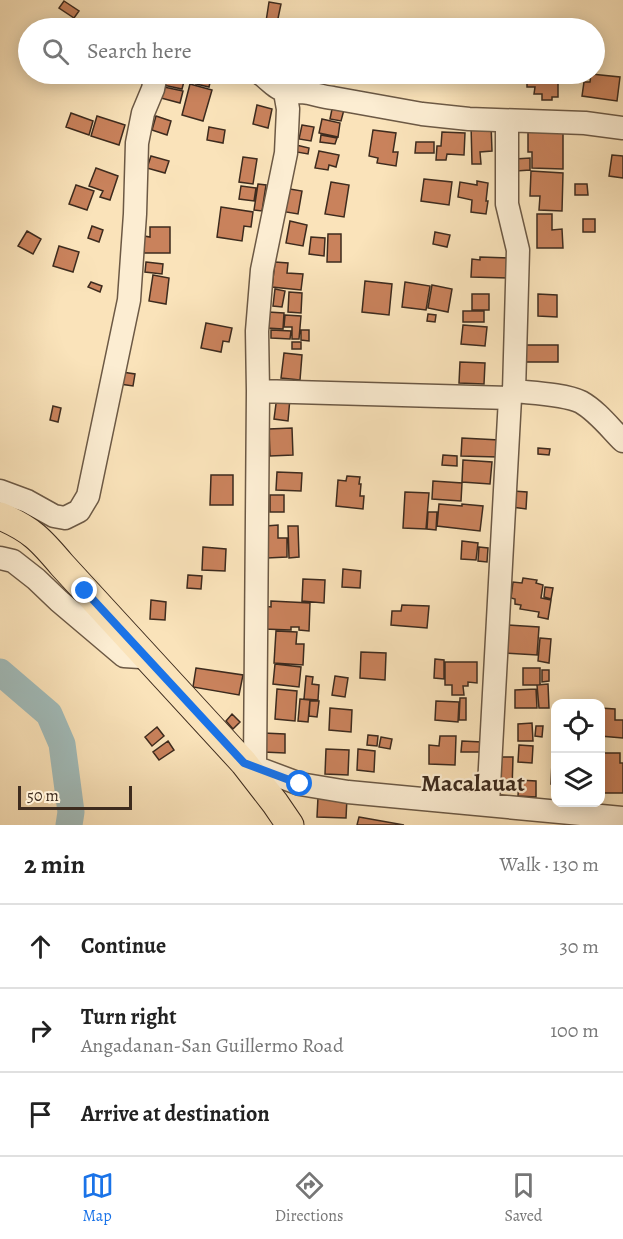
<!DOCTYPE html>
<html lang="en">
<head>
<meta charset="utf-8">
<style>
  :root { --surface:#fff; --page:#f2f2f2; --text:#222; --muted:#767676; --line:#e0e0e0; --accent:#1a73e8 }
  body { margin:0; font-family:Alegreya,serif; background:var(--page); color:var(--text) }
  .controls { position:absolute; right:18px; bottom:18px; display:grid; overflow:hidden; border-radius:12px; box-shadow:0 3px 15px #0003 }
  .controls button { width:54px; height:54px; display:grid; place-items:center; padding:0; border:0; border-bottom:2px solid var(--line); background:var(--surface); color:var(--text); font:30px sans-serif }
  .scale { position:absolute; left:18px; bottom:15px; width:114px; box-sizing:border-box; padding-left:6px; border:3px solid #3d2b1e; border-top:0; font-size:16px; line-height:21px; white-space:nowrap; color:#3d2b1e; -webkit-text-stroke:4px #fcedd2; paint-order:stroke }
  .stop { position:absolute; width:18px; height:18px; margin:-14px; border:4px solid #1a73e8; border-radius:50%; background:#fff }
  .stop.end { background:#1a73e8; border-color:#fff; box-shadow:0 2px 6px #0008 }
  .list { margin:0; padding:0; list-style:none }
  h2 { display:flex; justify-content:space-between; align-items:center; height:78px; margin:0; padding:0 24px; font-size:26px }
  h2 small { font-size:20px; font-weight:400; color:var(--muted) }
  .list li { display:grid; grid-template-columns:39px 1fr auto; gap:18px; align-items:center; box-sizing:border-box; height:84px; padding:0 24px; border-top:2px solid var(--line) }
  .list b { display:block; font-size:22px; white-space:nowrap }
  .list p { margin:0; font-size:20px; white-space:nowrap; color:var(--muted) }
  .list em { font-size:20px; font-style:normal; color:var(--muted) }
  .icon { flex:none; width:33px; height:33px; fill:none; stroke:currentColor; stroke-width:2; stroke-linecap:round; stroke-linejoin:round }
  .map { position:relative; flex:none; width:623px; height:825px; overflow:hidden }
  .search { position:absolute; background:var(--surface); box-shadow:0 3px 15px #0003; left:18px; right:18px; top:18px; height:66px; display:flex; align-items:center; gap:15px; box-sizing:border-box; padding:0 21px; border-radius:33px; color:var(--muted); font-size:22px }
  .sheet { height:330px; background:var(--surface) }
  nav { display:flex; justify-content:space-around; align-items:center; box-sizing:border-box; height:84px; border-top:2px solid var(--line); background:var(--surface); font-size:16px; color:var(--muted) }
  nav a { display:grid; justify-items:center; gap:3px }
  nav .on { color:var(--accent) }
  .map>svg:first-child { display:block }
</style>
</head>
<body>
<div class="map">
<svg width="623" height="825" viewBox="0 0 623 825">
  <rect width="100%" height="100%" fill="#fae3ba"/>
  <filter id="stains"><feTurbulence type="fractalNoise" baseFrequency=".00333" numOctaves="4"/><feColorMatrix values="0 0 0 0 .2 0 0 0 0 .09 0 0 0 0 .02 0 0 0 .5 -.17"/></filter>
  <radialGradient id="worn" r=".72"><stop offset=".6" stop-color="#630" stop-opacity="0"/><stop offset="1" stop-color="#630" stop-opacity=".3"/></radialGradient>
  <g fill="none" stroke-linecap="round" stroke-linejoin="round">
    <path stroke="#a2bcba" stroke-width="27" d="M0,672l49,42 13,30 9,68 -2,13"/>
  </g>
  <path fill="#c9825c" stroke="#3d2b1e" stroke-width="1.5" d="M64,1l15,10 -5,7 -15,-10z
    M269,2l12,2 -5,24h-11z
    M166,74h20l-4,15 -19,-4z
    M199,74h13l-3,13 -13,-3z
    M527,74h23v5h8v18h-6v3h-10v-6h-8l1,-7h-8z
    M591,74l29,3 -3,24 -35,-5 2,-14h6z
    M190,84l22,6 -9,31 -21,-6z
    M164,87l19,4 -3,12 -19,-5z
    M333,104l12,2 -4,15 -11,-2z
    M257,105l15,4 -4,19 -15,-4z
    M71,113l22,8 -4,14 -23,-8z
    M97,116l28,9 -6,20 -28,-9z
    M156,116l15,5 -4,14 -15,-5z
    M322,119l18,4 -2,14 -19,-4z
    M471,124h20l1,27 -12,1 1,12h-9z
    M302,125l12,2 -3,14 -12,-2z
    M209,127l16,3 -2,13 -16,-3z
    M528,128l35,1v40l-31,-1v-16h-4z
    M373,130l23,3 -3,19h5l-2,14 -19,-3 1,-5 -9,-2z
    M442,132l23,1 -1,22 -17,-1 -1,6h-10l1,-14h4z
    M321,135l16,3 -2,6 -15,-2z
    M416,142h18v11h-19z
    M292,144l17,4 -1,6 -17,-3z
    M319,151l20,4 -3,12 -7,-2 -1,5 -13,-2z
    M612,155l11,1v22l-14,-2z
    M151,156l18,5 -4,12 -18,-5z
    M243,157l14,2 -4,25 -14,-2z
    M530,158v12l-14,1 -1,-12z
    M96,168l22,8 -8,24 -10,-3 3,-6 -14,-5z
    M531,171l32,2 -1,38 -23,-1 1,-14h-10z
    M424,179l28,3 -3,23 -28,-4z
    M477,181l11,2 -2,18h2l-2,13 -15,-2 1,-12 -14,-3 2,-15 17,3z
    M331,182l18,3 -5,32 -19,-3z
    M258,184l8,1 -4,26 -8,-1z
    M575,184h12l1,11h-13z
    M76,185l18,6 -7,19 -18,-6z
    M241,186l15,2 -2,13 -15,-2z
    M284,188l18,3 -4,23 -18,-3z
    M221,207l32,5 -2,15 -7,-1 -2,15 -25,-4z
    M537,214h15v16l10,-1 1,19h-26z
    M583,219h12v13h-12z
    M290,221l17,4 -4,21 -17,-3z
    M92,226l11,4 -4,12 -11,-4z
    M150,227h20v26h-26v-17l6,1z
    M27,231l14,8 -8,15 -15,-8z
    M435,232l15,3 -3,12 -14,-3z
    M328,234h13v28h-14z
    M311,237l14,1 -1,18 -15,-2z
    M59,246l20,6 -6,20 -20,-6z
    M480,257l29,1 -1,20 -37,-1 1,-18 8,1z
    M146,262l17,2 -1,10 -17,-2z
    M275,262l13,1 -1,10 16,1 -2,16 -29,-3z
    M153,275l16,3 -3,26 -17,-3z
    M365,281l27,3 -3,31 -27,-3z
    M91,282l11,4 -2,6 -12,-5z
    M405,282l25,4 -4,24 -24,-3z
    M432,285l20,4 -4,23 -20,-4z
    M275,289l10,2 -3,16 -9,-1z
    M289,292l13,1 -1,20 -13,-1z
    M472,294h17v16h-17z
    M538,294l19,1v22l-19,-1z
    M463,311h21v11h-21z
    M268,312l16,1 -1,16 -16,-1z
    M428,314l8,1 -1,7 -8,-1z
    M285,315l16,1 -2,23h-7v-12h-8z
    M206,323l26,5 -3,14 -6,-1 -2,11 -20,-4z
    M463,325l24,2 -2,19 -24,-2z
    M271,330l20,1 -1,8 -19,-1z
    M301,330h8v11l-8,-1z
    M292,342h9v7h-9z
    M522,345h36v17h-36z
    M284,353l18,2 -2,25 -19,-2z
    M460,362l25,1 -1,21 -25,-1z
    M122,372l13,2 -2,12 -13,-2z
    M277,396l13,2 -2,23 -14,-2z
    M53,406l8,2 -3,14 -8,-2z
    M292,428l1,27 -23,1 -1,-27z
    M462,438l37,2 -1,17 -37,-1z
    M538,448l12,1 -1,6 -11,-1z
    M443,455l14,1v10l-15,-1z
    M463,460l29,2 -2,22 -28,-2z
    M277,472l25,1 -1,18 -25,-1z
    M211,475h22v30h-23z
    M347,476l13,1 -1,7h2l-1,12h4l-1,13 -27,-3 2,-26 8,1z
    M433,481l29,2 -1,18 -29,-2z
    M513,491l14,1 -1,17 -14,-2z
    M405,492l24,1 -3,36 -23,-1z
    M270,495h14v17h-14z
    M439,504l23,2v-2l21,2 -3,25 -43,-5z
    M428,512h9l-1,18 -9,-1z
    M278,525v13h9v19l-20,1 -1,-32z
    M288,526h10l1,31 -10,1z
    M462,541l16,2 -2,17 -15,-1z
    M203,547l23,2 -1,22 -23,-1z
    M479,547l9,1 -1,14 -9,-1z
    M343,569l18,2 -1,17 -18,-1z
    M188,575l14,1 -1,13 -14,-1z
    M523,578l14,2 -1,3 7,2 -2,13 10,2 -3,19 -10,-2 1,-5 -19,-3 1,-4 -6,-1v-5l-4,-1 2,-16 9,1z
    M303,579l22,1 -1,23 -22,-2z
    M545,587l8,1 -2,11 -7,-2z
    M151,600l15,2 -1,18 -15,-1z
    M271,601l39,2 -1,28 -10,-1v-3h-8v3l-27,-1v-23l7,1z
    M402,605l27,1 -2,22 -36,-3 1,-14h9z
    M508,625l31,2 -2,28 -31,-2z
    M276,631l21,1 -1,12h8l-1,21 -29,-2z
    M540,638l11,1 -2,24 -11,-2z
    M361,652l25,1 -1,27 -25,-2z
    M435,659l9,1v19l-10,-1z
    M445,662h32v21l-9,-1v4h-5l1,9h-12v-10h-7z
    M275,664l26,3 -2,20 -26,-3z
    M196,668l47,7 -4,20 -46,-8z
    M523,668h17v17h-17z
    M542,670h7v11l-7,1z
    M306,676l7,1 -1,7 7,1 -1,15 -14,-1z
    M335,676l13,2 -3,19 -13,-2z
    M548,684l1,24h-10l-2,-23z
    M277,689l20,2 -2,30 -20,-2z
    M536,689l1,19h-22v-18z
    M460,698h6v22h-7z
    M300,699l10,1 -2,22 -10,-1z
    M310,701h9l-2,16 -8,-1z
    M436,701l23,1 -1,20 -23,-2z
    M330,708l22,2 -1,22 -22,-2z
    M600,708l15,1v11h8v18l-23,-2z
    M232,714l8,8 -7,7 -7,-8z
    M532,723l1,18h-15v-17z
    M536,726h7l-1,11 -7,-1z
    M157,727l7,9 -12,10 -7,-9z
    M263,733l22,1v19l-22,-1z
    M368,735l10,1 -1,10 -10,-1z
    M440,736h16l-1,29 -26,-1v-19l10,1z
    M381,737l11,2 -2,10 -11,-2z
    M168,741l6,9 -15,10 -6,-8z
    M462,741l20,1v10h-21z
    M519,745l14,1 -1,17 -14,-1z
    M326,749l23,1 -1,25 -23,-1z
    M358,749l17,2 -1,21 -17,-2z
    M600,753h20v10h3v30h-23z
    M499,757h14l-1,33h-13z
    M552,762h4v22h-5z
    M519,780l17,1v16l-18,-1z
    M318,797l29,1 -1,20 -29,-1z
    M359,817l45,8h-47z"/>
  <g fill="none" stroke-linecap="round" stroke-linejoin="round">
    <g stroke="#6c5945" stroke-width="25">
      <path id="minor" d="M261,74c7,5 15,15 24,17 7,2 16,0 24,2 9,2 15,4 24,5l89,16 47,5 116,4 38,5
        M507,121v83l11,46 -4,141 -4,7
        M258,391l252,7 -22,406
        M514,391c18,2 51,3 67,11 16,9 29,26 42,39
        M0,491l27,10 27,15 11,2 14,-7 9,-15 41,-196 6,-86 2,-71 6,-30 10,-24 3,-15
        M0,558l13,3 23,18 23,22 65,55 16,1 5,-1
        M244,763l56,21 48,8 275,26
        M255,767l3,-376 -1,-60 5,-61 24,-117 2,-44 -3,-17"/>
    </g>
    <g stroke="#3d2b1e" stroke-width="29">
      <path id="major" d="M0,516c31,13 41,24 62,49l182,198 31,40 15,22"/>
    </g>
    <use href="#minor" stroke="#fcedd2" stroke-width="22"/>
    <use href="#major" stroke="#fae3ba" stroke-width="27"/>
  </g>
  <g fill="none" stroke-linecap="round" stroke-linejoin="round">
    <path stroke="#1a73e8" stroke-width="8" d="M85,591l159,172 56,21"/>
  </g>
  <g text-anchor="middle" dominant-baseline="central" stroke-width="4.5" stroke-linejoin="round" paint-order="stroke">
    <g font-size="24" font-weight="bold" fill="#3d2b1e" stroke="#fcedd2">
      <text x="473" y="783">Macalauat</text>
    </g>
  </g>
  <rect width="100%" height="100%" filter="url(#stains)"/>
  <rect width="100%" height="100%" fill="url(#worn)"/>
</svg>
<div class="controls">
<button><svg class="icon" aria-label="locate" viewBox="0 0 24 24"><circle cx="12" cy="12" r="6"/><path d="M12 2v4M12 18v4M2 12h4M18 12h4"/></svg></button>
<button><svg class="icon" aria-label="layers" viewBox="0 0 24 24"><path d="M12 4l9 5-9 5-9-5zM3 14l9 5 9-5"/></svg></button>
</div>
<div class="scale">50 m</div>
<div class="stop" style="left:300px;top:784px"></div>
<div class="stop end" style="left:85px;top:591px"></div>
<div class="search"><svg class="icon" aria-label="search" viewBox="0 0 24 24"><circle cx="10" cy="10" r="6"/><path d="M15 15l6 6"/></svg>Search here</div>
</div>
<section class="sheet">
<h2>2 min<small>Walk · 130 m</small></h2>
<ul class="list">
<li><svg class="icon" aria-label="ahead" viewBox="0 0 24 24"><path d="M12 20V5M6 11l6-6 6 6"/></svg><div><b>Continue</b></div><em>30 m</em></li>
<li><svg class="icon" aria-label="right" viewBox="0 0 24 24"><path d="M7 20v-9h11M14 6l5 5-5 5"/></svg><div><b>Turn right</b><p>Angadanan-San Guillermo Road</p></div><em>100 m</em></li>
<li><svg class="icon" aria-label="arrive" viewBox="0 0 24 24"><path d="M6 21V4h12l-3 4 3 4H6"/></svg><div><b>Arrive at destination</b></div></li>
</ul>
</section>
<nav>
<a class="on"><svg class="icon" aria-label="map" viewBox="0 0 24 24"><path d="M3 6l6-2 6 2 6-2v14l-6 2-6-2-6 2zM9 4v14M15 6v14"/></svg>Map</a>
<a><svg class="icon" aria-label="directions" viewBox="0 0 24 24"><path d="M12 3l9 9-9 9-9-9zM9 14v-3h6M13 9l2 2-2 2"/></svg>Directions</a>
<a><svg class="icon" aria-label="saved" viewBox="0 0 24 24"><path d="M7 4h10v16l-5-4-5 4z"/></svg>Saved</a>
</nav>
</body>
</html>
